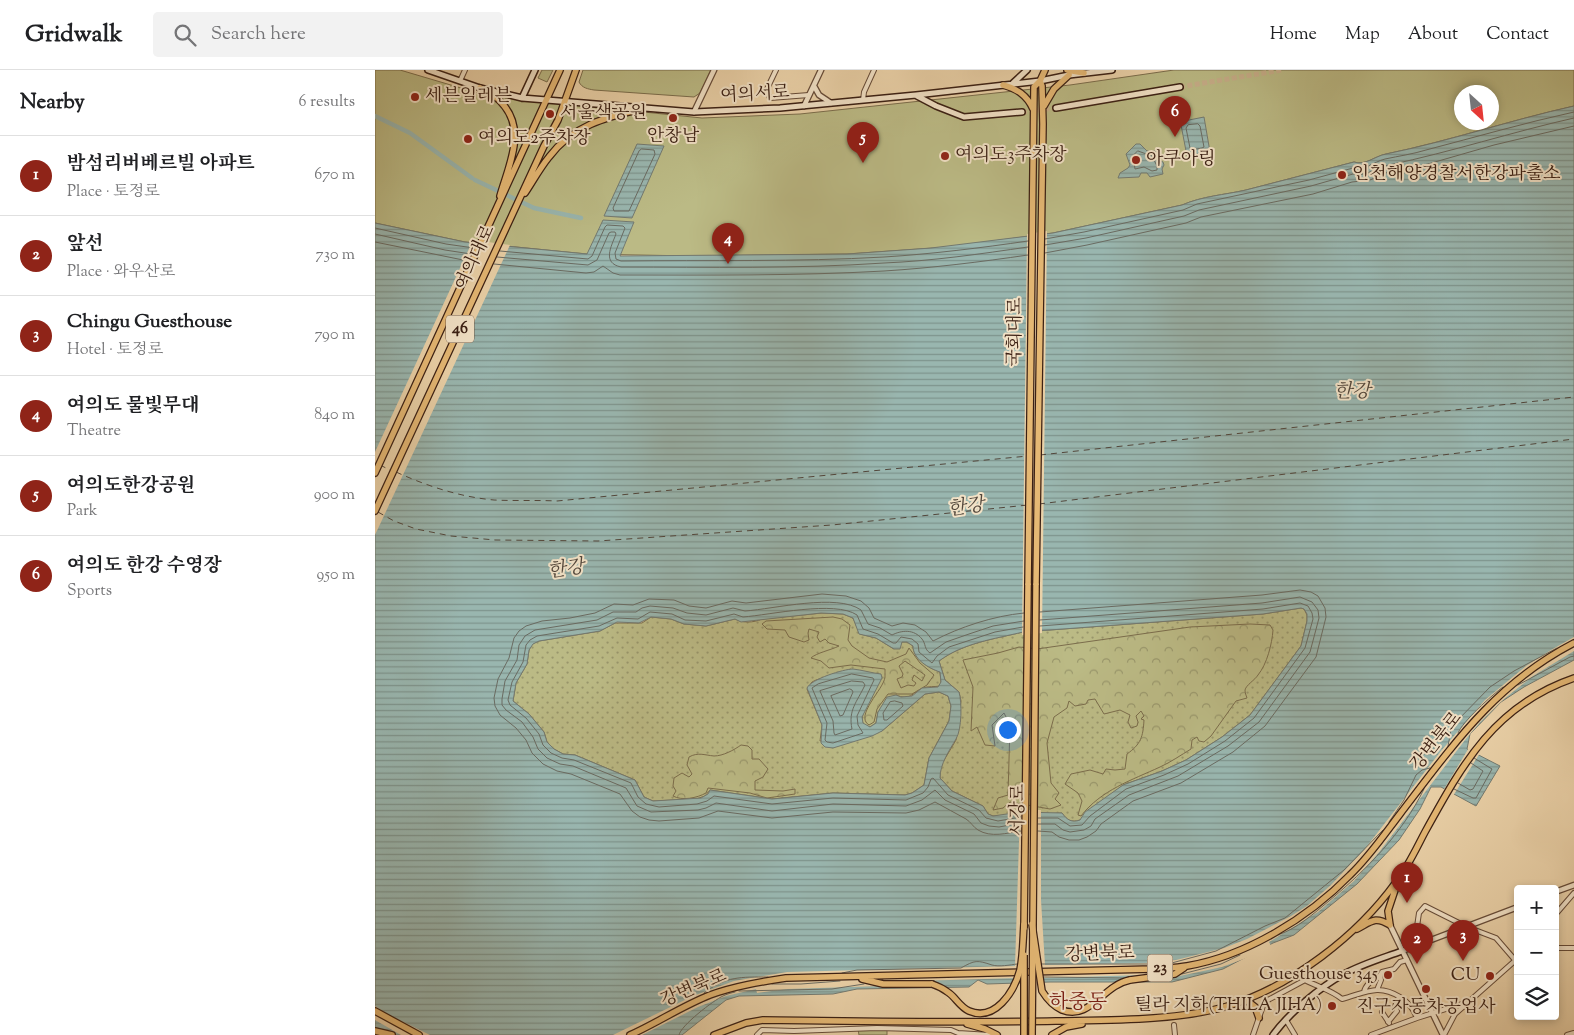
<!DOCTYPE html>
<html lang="en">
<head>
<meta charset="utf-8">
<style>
  :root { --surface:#fff; --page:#f2f2f2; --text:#202124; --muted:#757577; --line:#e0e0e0; --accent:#8f2418 }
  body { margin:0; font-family:"Sorts Mill Goudy","Noto Serif KR",serif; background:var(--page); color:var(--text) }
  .controls { position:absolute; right:15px; bottom:15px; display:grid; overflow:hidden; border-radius:5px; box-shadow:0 2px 8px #0003 }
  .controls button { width:45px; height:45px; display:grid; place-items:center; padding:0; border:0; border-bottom:1px solid var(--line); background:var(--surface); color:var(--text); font:25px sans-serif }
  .compass { position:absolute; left:1079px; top:15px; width:45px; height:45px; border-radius:50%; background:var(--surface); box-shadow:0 2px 8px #0003; rotate:153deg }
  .you { position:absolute; left:632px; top:659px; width:18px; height:18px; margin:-12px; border:4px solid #fff; border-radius:50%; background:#1a73e8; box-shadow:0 0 0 8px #1a73e833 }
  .badge { display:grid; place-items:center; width:32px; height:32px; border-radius:50%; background:var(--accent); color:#fff; font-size:16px; font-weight:700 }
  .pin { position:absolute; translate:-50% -41px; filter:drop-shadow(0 1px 2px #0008) }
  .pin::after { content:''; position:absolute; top:26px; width:18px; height:15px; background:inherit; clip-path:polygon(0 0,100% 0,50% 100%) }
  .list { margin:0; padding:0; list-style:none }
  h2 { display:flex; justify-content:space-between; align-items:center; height:65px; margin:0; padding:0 20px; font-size:21px }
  h2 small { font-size:16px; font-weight:400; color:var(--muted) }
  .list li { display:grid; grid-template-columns:32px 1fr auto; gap:15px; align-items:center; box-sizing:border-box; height:80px; padding:0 20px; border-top:1px solid var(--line) }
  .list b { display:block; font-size:19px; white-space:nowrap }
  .list p { margin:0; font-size:16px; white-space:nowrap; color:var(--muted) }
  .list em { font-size:16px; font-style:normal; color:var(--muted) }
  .icon { flex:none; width:28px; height:28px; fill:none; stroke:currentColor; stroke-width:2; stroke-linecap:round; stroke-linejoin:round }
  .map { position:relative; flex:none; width:1199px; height:965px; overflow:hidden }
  header { display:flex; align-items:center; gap:30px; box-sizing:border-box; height:70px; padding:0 25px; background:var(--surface); border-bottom:1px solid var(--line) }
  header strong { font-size:24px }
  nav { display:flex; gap:28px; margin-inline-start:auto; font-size:18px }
  .search { width:350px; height:45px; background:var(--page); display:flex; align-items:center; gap:12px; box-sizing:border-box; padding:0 18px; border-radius:5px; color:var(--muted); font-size:19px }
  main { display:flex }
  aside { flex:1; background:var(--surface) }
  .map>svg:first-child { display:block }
</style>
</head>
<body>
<header>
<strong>Gridwalk</strong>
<div class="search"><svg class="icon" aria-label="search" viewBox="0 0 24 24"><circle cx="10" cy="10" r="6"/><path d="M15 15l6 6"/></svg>Search here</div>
<nav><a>Home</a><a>Map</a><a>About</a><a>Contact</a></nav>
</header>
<main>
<aside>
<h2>Nearby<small>6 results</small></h2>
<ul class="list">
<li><span class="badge">1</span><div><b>밤섬리버베르빌 아파트</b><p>Place · 토정로</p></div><em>670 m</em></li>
<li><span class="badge">2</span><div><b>앞선</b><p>Place · 와우산로</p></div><em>730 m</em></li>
<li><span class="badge">3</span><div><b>Chingu Guesthouse</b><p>Hotel · 토정로</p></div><em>790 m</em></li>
<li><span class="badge">4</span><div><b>여의도 물빛무대</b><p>Theatre</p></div><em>840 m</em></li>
<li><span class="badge">5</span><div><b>여의도한강공원</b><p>Park</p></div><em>900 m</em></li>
<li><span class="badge">6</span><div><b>여의도 한강 수영장</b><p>Sports</p></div><em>950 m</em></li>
</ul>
</aside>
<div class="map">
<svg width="1199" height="965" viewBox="0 0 1199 965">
  <defs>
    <pattern id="grass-dots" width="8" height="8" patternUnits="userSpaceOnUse" patternTransform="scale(1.25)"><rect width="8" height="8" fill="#bbba85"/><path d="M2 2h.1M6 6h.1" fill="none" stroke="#99976c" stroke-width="1.8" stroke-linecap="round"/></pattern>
    <pattern id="forest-crowns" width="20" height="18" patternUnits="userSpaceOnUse" patternTransform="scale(1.25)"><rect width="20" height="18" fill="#bbba85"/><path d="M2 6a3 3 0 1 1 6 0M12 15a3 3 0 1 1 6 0" fill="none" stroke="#99976c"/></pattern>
    <pattern id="water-rules" width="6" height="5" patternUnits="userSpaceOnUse" patternTransform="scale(1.25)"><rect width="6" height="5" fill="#99b6af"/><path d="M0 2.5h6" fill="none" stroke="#7e948d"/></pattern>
  </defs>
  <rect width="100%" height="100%" fill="#ead1a8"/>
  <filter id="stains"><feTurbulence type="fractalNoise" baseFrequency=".004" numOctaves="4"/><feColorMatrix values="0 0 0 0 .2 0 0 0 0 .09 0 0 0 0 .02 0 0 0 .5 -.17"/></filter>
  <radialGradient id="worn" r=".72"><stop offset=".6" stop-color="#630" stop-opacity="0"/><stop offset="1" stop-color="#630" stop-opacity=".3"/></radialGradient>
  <path fill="url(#grass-dots)" stroke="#7b6d4c" d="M926,538l3,1 3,6v6l-6,25 -51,69 -28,22 -36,23 -24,11 -39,14 -43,35c-9,3 -13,0 -18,-7l-69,3 -5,-2 -5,-8 -31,-15 -12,-13v-11l16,-27 5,-39 -2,-9 -14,-12 -6,-19c24,-18 55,-22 84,-29l240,-18z
    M447,543l21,1 10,4 7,16 16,4 18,11 8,-7h5l6,4c0,13 16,22 27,26l1,10 -1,4c-5,1 -12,0 -17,2 -11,5 -13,13 -27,7l-18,17 -2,11 -6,4 -6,-2 -2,-4 1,-8 -12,-44 -35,11 -4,2 -5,7 15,36 -2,16 62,-10 43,-37 14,-2 9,4 3,10 -2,15 -20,37 -5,27 -12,8 -7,2 -72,-2 -61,6 -62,-9 -5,6 -9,3 -43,2 -9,-4 -9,-17 -60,-25 -12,-1 -9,-5 -7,-7 -3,-10 -15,-18 -16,-13 3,-18 11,-19 2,-14 3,-6 7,-3 61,-10 15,-8h27l9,-6 20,2 13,5 22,2 29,-7c8,4 18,4 27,0z"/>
  <path fill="url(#forest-crowns)" stroke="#7b6d4c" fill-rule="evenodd" d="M458,547l9,2 8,6 -2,15 4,6 17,12 18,4 19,-8 3,-6 11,15 14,12 -7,10 -15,9h-24l-11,15 -3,13 -5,3c-15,-9 15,-36 16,-48 0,-1 0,-8 0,-8l-34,-4 -22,3 -8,-7 -10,-3c5,-5 20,-8 28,-12l-10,-3 -4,-4 -5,3 -3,-5 2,-5 -10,-3 -1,4 1,7 -5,2 -15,-5 -4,-7 -18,-1 -5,-5 4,-3zM530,591l20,14 -3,6 -8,-6 -2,5 4,3 -2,3 -6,-1 -7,3 -4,-9 5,-2 1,-3 -4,-8z
    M875,554l20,1 3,5c-1,14 -6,34 -15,45 -3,5 -12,10 -13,15 0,3 1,5 2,8l-11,3 -25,35 -7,6 -5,-1 -2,-4 -5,3 -1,9c-10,6 -20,13 -31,18 -28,13 -59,23 -79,49l-3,-1 4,-14 -4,-8 -13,-9 6,-10 19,-4 13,4 3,-5 9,1 10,-1 2,-15c14,-10 16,-17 17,-34l-3,-1 3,-3 -3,-5 -5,5 2,6 -1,4 -6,2 -3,-6 2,-7 -10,-5 -16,4 -9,-15 -7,1 -2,4 -11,2 -6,-5 -2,7 -13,9 -7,26 4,40 8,10 -4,6 6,6 -11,4 -40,-7 -7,6 -10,2 5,-12 10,-3 2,-70 -6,-12 -12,12 3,21 -10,-1 -8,-18 -6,4 2,-44 -10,-27 35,-7 21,-6 18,2 153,-22z
    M366,675l7,1 4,4v9h7l9,10 -5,8 -8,4v9l28,1 12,-2v5l-28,4 -17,-5 -42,-5 -2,5c-9,5 -24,8 -33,3l3,-5 -3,-5 1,-8 8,-5 7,4 3,-3 -5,-9 2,-8c9,-5 15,-2 25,-1 9,0 20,-6 27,-11z"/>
  <path fill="#bbba85" stroke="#7b6d4c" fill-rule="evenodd" d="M0,0h25l88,26 214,22 98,-4 270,-29 104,-15h400v36c-63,14 -125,35 -188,48 -11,2 -21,12 -32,8 -36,9 -72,19 -108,28 -22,5 -43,6 -64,15l-129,28 -105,14 -101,7 -155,2 -105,-2 -122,-12 -90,-19zM1086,22h30v30h-30z
    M167,0h11l-6,12 -9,-4z
    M208,0h128l-11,23 -6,4 -100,-7c-6,-1 -12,-2 -15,-8z
    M483,959l29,1v5h-28z"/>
  <path fill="url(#water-rules)" stroke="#737a71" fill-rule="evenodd" d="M1199,36v554l-50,27 -23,15 -31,32 -3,15 33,17 -24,40 -35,-19h-10l-11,22 -21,31 -42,44 -63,51 -21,8 -50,26 -51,13h-122l-63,2 -9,-4 -9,7 -112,2 -24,5 -94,2 -13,4 -44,35h-304l-3,-2v-810l90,19 122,12 16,-34 31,2 -14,34 227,-2 84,-6 122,-15 129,-28c21,-9 42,-10 64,-15 36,-9 72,-19 108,-28 11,4 21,-6 32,-8 64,-13 125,-34 188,-48zM926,538l3,1 3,5v7l-6,25 -51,69 -28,22 -36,23 -24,11 -39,14 -38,27 -5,8c-8,3 -13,0 -18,-7l-42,-1 -27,4 -5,-2 -5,-8 -31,-15 -12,-13c0,-14 9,-27 16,-39 6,-10 6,-37 3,-47l-14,-12 -6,-19c24,-18 55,-22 84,-29l240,-18zM446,543l22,1 10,4 6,16 17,4 18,11h6l2,-7h5l6,4c0,13 15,22 27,26l1,10 -3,5 -16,1 -10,8 -11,1 -5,-2 -9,2 -9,15 -2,11 -6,4 -7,-4 -1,-6 20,-39 -1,-4c-9,-1 -19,-4 -28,-5 -9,0 -42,10 -46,19l15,37 -1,18 4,4 8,1 39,-12 10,-5 43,-37 14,-2 9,4 3,10 -2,15 -20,37 -5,27 -12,8 -7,2 -72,-2 -61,6 -62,-9 -2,4 -7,4 -48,3 -9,-4 -9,-17 -60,-25 -12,-1 -9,-5 -7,-7 -3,-10 -15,-18 -16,-13 3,-18 11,-19 2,-14 4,-6 6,-3 61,-10 17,-9 22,1 12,-6 20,2 13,5 22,2 29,-7 6,3z
    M829,47l6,35 -23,4 -6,-31 3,-4z
    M262,74l27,2 -32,72 -28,-2z
    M761,74h4l7,7h10l2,9 4,2 1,3 -2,4 1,5 -13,3 -3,-4h-6l-2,4 -21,1 2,-5 8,-5 2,-3 -4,-11z"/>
  <path fill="#ead1a8" d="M672,161l-5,402 -20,2 5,-401z
    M98,170l37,5 -135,290v-83z
    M1199,567v14l-41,25 -29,23 -24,23 -15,18 -85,111 -26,30 -36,31 -49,30 2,4 -22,11 -27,10 -47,10 -1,-5 -29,3 -103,3 -3,7h-19v-7l-137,4v4l-95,3 -31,4 -1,-4 -30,7 -28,11 -56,28h-29l80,-39 41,-15 17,-3 36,-6 228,-6 5,-156h21v90l4,65 100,-2 31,-3 48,-12 23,-9 44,-23 16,-10 24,-21 33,-35 77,-99 44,-51 41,-34 25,-16z
    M1095,676l10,7 -27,43 -10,-5z
    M0,936l14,9 41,20h-29l-26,-15z"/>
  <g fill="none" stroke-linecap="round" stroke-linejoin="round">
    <path stroke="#6a6b62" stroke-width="1" d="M823,54l2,2 4,21 -2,1 -10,2 -2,-2 -4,-20 2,-3z
      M267,79l12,1 1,4 -26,57h-15l-1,-3 26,-57z
      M763,81l14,5 5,10v4l-5,1 -8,-4 -9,2 -2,-13z
      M0,158l71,16 28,4
      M0,164l70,16 26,4
      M670,169l39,-7 99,-22 14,-6 112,-24 44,-12c12,3 20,-6 32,-9 14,-3 28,-5 41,-9 50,-13 98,-27 148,-38
      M0,172l93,19
      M670,175l41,-7 98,-22 15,-6 112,-24 42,-12c14,3 23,-7 36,-9 62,-13 123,-33 185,-47
      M125,181l88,8 4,-3 13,-29 2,-2 16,1 2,2 -10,25 1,6 5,2c87,-1 176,1 263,-4 48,-3 96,-9 144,-16
      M670,183l42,-8 99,-22 15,-6 112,-23 39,-12 18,-2 18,-8 40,-8 66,-19 80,-19
      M122,187l91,8 9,-5 12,-27 2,-1h4l1,2c-5,13 -14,29 5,33 87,0 175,2 263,-4 48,-2 96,-9 144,-16
      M119,194l92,9 8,-1 9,-6 10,7 7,2c88,0 176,1 264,-4 48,-3 96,-9 144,-16
      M477,604l21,4 1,2 -17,36 1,9 5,8 -30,10 -6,-1 -2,-2 2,-17 -15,-35 6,-4z
      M477,611l11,1 2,3c-8,17 -17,25 -13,44l-17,6 -1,-2 -1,-12 -13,-30z
      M1143,615l52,-28 4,-1
      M475,619l2,1 1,2 -10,23 -3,1 -9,-20z
      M520,631l7,2 1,3 -16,14h-3l-1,-7 7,-11z
      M1083,663c4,-11 34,-38 45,-46
      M1073,676l3,-16 4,-7 35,-36 24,-16 43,-23
      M1083,713l12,7 3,-1 10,-18 -12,-8
      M1079,719l19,9h3l16,-29 -18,-11
      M646,747l-23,4 -12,-3 -7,-8 -31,-15 -15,-17 -2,1 -3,8 -5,6 -17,7 -73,-2 -61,6 -58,-8 -7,5 -10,3 -38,3 -13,-3 -8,-7 -7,-14 -57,-23 -12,-2 -11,-5 -8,-8 -4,-11 -13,-16 -16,-13 -2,-5 4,-18 11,-20 3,-17 4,-5 7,-4 62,-10 18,-8 21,1 12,-7 22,2 13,6 21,1 28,-7 9,3c27,-2 92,-17 114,-2l6,14 15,5 15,9h3l5,-6 11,2 6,5 1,8 13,11 5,-7 12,-9 46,-15 28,-5
      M663,748h20l12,8 12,-1 8,-9 36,-27 38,-14 24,-11 37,-23 29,-23 51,-70 8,-29 -1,-6 -4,-7 -8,-3 -37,6 -223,17
      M1014,752l15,-22 12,-25 6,-5 8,-2
      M646,753l-22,4 -10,-1 -8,-3 -7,-9 -29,-14 -10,-10 -13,10 -16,6 -73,-2 -61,7 -56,-8 -10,5 -8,2 -47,2 -14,-6 -11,-18 -53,-22 -13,-2 -13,-6 -9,-9 -5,-12 -11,-15 -16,-12 -4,-5v-6l3,-18 12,-21 2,-15 6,-9 10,-6 62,-10 16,-8h23l6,-4 8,-2 23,2 14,5 19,2 27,-7 12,3c29,-2 92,-18 116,-1l7,14 12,4 12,7c10,-5 22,-6 30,4 4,5 2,10 8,14l16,-11 23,-8 24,-8 31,-5
      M663,754h17l8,6 7,2 14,-2 7,-4 4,-7 34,-24 49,-19 50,-30 31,-24 51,-70 9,-34 -1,-8 -6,-8 -12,-5 -38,6 -222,17
      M646,761c-14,2 -30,7 -43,-1 -5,-3 -7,-8 -12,-11 -10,-6 -21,-11 -31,-17l-16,8 -13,3 -73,-1 -61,6 -54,-7 -19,7 -40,3 -10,-1 -9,-3 -8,-6 -12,-17 -49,-20 -14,-3 -14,-7 -11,-11 -6,-13 -10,-12 -16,-13 -5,-9 -1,-8 4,-19 11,-21 5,-20 5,-7 7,-5 16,-5 28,-3 25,-5 19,-9 19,1 16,-6 25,1 15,6 17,2 26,-7 14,2 76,-9 24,2 15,5 8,7 5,10 18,8 11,-3 12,2 11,7 7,9c27,-14 60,-25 91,-28
      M663,761l14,1 7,5 10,3h10l8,-3 9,-6 5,-7 32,-23 48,-18 52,-31 32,-26 51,-69 10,-40 -1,-9 -7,-12 -7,-4 -11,-2 -38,5 -222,17
      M903,865c20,-7 35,-21 51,-34 38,-32 73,-67 95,-112
      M667,894h126l48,-13 49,-25 20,-8 59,-48 39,-40
      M467,903l15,-3 104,-2c14,-8 16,-8 31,-3 7,2 18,0 25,-1
      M807,904l39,-10 19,-9
      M669,907l80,1
      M397,914h29l39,-3
      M364,921l93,-2 32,-5
      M329,923c22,-17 37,-16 64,-16
      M304,965c1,-9 35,-35 44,-39 4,-2 8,-3 12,-4"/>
    <path stroke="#99b6af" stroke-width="4.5" d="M0,46l35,17 62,45
      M100,110l59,28 47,10"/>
    <path stroke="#52463b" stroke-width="1" stroke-dasharray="6 5" stroke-linecap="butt" d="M665,385l534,-58
      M5,395l10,5
      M21,402c31,14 64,25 98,28 21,1 42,0 63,1l471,-45
      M664,434l535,-65
      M3,442l16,9 22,8 35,7 44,4 103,1 234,-16 196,-20"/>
    <path stroke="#c7ae8a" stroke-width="5" stroke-dasharray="5 2.5" stroke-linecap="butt" d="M805,17l102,-17
      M647,42l34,-4"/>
    <g stroke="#674c39" stroke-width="6">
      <path id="minor" d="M401,0l-10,21 4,7 39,-3
        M85,11l5,-11
        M488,30l1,-8 10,-22
        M1180,845l19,-22
        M1039,877l5,-34 6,-7 42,21 29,11 19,22
        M1180,878h19
        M1002,920l4,-10 -1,-5
        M989,922c1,-6 8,-13 14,-14l4,-6 12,-3 6,-7 7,-2
        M1007,942l7,11
        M911,950l9,15
        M1013,952l9,-11 -2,-5 4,-9
        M799,955l1,10
        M382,965l5,-5 32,1 83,-3 74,2 7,3 32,2
        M878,965l11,-32 4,-3 37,-20c13,7 26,10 37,19 23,-6 36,-16 58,-2 9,6 13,11 17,21
        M996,965l46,-17 48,-15
        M1069,965l11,-21 63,-56
        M1192,965l7,-2"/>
    </g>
    <g stroke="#674c39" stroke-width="7">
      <path id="tertiary" d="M439,16l5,9 12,8
        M429,36l17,-36
        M319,42l20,-42
        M1180,822l19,-7
        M1015,855l53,110
        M1027,881l116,-44"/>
    </g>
    <g stroke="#3b2014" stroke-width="8">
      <path id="secondary" d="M53,0l52,18 42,10 172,14 86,-4 136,-13 124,-14 29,-6 43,-5
        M638,13l14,-13
        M542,26l19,10 28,11 58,-5
        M147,28l13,-28
        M681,38l124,-21
        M898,965c16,-22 47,-48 71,-61 18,-10 39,-16 58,-23"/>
    </g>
    <g stroke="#3b2014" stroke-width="8">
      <path id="primary" d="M692,0l17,3
        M628,15c14,4 24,10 30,24
        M105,18c6,4 15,7 20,13 28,28 9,63 0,95
        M669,36l10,-17 15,-14
        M150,123c8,-12 15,-25 24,-36 23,-31 57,-40 92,-48
        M0,403l185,-403
        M0,441l169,-365 14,-26 18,-50
        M653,515l6,-498 6,-6 5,-11
        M661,515l7,-461 -1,-38 -2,-5"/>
    </g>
    <g stroke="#3b2014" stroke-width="8">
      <path id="trunk" d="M1015,855l-2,-14 9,-27
        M982,859c15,-8 18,-13 33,-4
        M487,909l21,5h49
        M755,910l45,-6 9,-6
        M871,930l9,7 4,11
        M0,941l44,24
        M592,954l18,5 12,6
        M0,961l17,4
        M255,965c27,-12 52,-29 80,-40 25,-9 50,-13 76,-17l367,-9c11,-1 23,-1 34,-3 59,-10 121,-48 163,-91 19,-18 34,-40 50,-61 53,-69 95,-130 174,-171
        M339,965l32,-12 17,-3c98,1 196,3 293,1 54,-1 121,0 172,-15 64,-20 129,-70 168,-124 12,-15 20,-33 29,-50 38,-69 70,-127 149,-154
        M677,965l14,-8 16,-3"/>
    </g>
    <use href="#minor" stroke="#f1e1c6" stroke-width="4"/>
    <use href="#tertiary" stroke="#f1e1c6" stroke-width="4.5"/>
    <use href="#secondary" stroke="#f1e1c6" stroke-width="5"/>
    <use href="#primary" stroke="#e5b874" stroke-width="5.5"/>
    <use href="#trunk" stroke="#e5b874" stroke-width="5.5"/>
    <g stroke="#3b2014" stroke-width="8" stroke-linecap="butt">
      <path id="primary-bridge" d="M649,858l4,-343
        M649,965v-80
        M657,965l4,-450"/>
    </g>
    <g stroke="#3b2014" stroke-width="8" stroke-linecap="butt">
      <path id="trunk-bridge" d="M657,854l10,67c5,8 11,15 20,19 28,11 41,-25 68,-30
        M557,914c6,2 12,5 17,9 7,5 11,14 20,18 26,11 45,-19 51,-41 3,-14 3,-31 4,-46"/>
    </g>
    <use href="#primary-bridge" stroke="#e5b874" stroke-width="5.5"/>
    <use href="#trunk-bridge" stroke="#e5b874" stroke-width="5.5"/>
  </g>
  <g fill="#8f2418" stroke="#f1e1c6" stroke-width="2">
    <circle cx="40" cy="27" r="5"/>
    <circle cx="175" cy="44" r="5"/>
    <circle cx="298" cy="48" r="5"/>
    <circle cx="93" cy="69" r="5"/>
    <circle cx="570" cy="86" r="5"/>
    <circle cx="761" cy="90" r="5"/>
    <circle cx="967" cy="105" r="5"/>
    <circle cx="1013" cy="905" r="5"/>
    <circle cx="1115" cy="906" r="5"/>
    <circle cx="1051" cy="919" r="5"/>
    <circle cx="957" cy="936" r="5"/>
  </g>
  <g text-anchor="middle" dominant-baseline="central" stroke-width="4" stroke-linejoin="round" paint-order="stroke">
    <g fill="#f1e1c6" stroke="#725a49" stroke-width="1">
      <rect x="71" y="245.5" width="28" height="27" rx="4"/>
      <rect x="772.5" y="884.5" width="25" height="27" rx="4"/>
    </g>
    <g font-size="16" font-weight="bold" fill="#3b2014">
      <text x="85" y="259">46</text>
      <text x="785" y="898">23</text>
    </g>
    <g font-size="18" fill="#3b2014" stroke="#f1e1c6">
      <text transform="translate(380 25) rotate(-3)">여의서로</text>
      <text transform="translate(101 188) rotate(-65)">여의대로</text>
      <text transform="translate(641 262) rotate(-89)">국회대로</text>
      <text transform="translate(1062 672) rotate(-51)">강변북로</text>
      <text transform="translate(644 740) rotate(-89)">서강로</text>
      <text transform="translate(725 885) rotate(-2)">강변북로</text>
      <text transform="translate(319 919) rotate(-23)">강변북로</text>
    </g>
    <g font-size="18" fill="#3b2014" stroke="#f1e1c6" text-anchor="start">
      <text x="50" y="27">세븐일레븐</text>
      <text x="185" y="44">서울색공원</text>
      <text x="298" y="67" text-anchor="middle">안창남</text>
      <text x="103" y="69">여의도2주차장</text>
      <text x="580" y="86">여의도3주차장</text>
      <text x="771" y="90">아쿠아링</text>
      <text x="977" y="105">인천해양경찰서한강파출소</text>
      <text x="1003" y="905" text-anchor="end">Guesthouse 345</text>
      <text x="1105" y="906" text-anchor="end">CU</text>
      <text x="947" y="936" text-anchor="end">틸라 지하(THILA JIHA)</text>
      <text x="1051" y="938" text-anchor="middle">진구자동차공업사</text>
    </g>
    <g font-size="19" font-style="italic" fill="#52463b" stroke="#f1e1c6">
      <text x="977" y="322">한강</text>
      <text transform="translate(591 438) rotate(-9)">한강</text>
      <text transform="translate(191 500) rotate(-9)">한강</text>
    </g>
    <g font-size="20" fill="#7a1f14" stroke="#f1e1c6">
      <text x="703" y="933">하중동</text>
    </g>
  </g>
  <rect width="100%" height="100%" filter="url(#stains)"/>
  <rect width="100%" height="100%" fill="url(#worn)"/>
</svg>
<div class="controls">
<button>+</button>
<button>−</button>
<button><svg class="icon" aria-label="layers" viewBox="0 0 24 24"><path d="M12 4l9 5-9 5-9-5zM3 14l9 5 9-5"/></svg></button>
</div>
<svg class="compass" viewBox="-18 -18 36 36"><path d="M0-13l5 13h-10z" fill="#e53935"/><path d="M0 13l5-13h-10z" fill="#757577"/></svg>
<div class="you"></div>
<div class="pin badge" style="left:1032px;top:833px">1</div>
<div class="pin badge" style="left:1042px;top:894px">2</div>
<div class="pin badge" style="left:1088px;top:891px">3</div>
<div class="pin badge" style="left:353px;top:194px">4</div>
<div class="pin badge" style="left:488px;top:93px">5</div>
<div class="pin badge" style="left:800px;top:67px">6</div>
</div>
</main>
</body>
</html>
